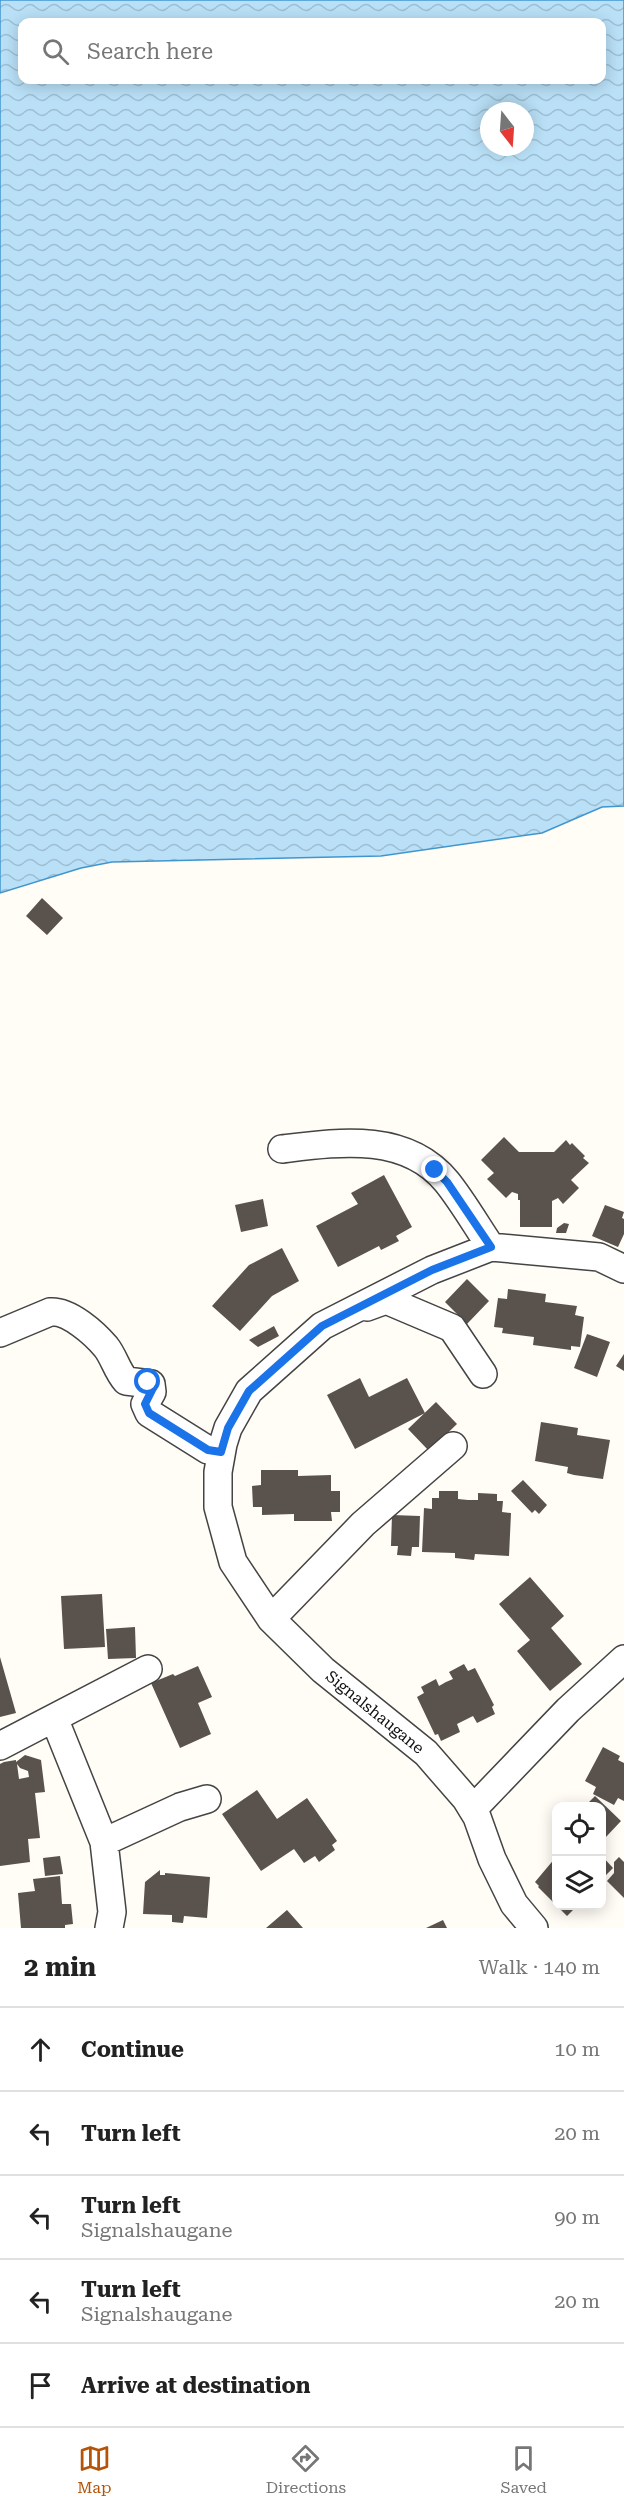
<!DOCTYPE html>
<html lang="en">
<head>
<meta charset="utf-8">
<style>
  :root { --surface:#fff; --page:#f6f6f6; --text:#222; --muted:#767676; --line:#e0e0e0; --accent:#b45309 }
  body { margin:0; font-family:"Roboto Serif",serif; background:var(--page); color:var(--text) }
  .controls { position:absolute; right:18px; bottom:18px; display:grid; overflow:hidden; border-radius:12px; box-shadow:0 3px 15px #0003 }
  .controls button { width:54px; height:54px; display:grid; place-items:center; padding:0; border:0; border-bottom:2px solid var(--line); background:var(--surface); color:var(--text); font:30px sans-serif }
  .compass { position:absolute; left:480px; top:102px; width:54px; height:54px; border-radius:50%; background:var(--surface); box-shadow:0 3px 15px #0003; rotate:163deg }
  .stop { position:absolute; width:18px; height:18px; margin:-14px; border:4px solid #1a73e8; border-radius:50%; background:#fff }
  .stop.end { background:#1a73e8; border-color:#fff; box-shadow:0 2px 6px #0008 }
  .list { margin:0; padding:0; list-style:none }
  h2 { display:flex; justify-content:space-between; align-items:center; height:78px; margin:0; padding:0 24px; font-size:26px }
  h2 small { font-size:20px; font-weight:400; color:var(--muted) }
  .list li { display:grid; grid-template-columns:39px 1fr auto; gap:18px; align-items:center; box-sizing:border-box; height:84px; padding:0 24px; border-top:2px solid var(--line) }
  .list b { display:block; font-size:22px; white-space:nowrap }
  .list p { margin:0; font-size:20px; white-space:nowrap; color:var(--muted) }
  .list em { font-size:20px; font-style:normal; color:var(--muted) }
  .icon { flex:none; width:33px; height:33px; fill:none; stroke:currentColor; stroke-width:2; stroke-linecap:round; stroke-linejoin:round }
  .map { position:relative; flex:none; width:624px; height:1928px; overflow:hidden }
  .search { position:absolute; background:var(--surface); box-shadow:0 3px 15px #0003; left:18px; right:18px; top:18px; height:66px; display:flex; align-items:center; gap:15px; box-sizing:border-box; padding:0 21px; border-radius:12px; color:var(--muted); font-size:22px }
  .sheet { height:498px; background:var(--surface) }
  nav { display:flex; justify-content:space-around; align-items:center; box-sizing:border-box; height:84px; border-top:2px solid var(--line); background:var(--surface); font-size:16px; color:var(--muted) }
  nav a { display:grid; justify-items:center; gap:3px }
  nav .on { color:var(--accent) }
  .map>svg:first-child { display:block }
</style>
</head>
<body>
<div class="map">
<svg width="624" height="1928" viewBox="0 0 624 1928">
  <defs>
    <pattern id="water-waves" width="16" height="10" patternUnits="userSpaceOnUse" patternTransform="scale(1.5)"><rect width="16" height="10" fill="#b9e0f7"/><path d="M0 5q4-4 8 0t8 0" fill="none" stroke="#9ebfd3"/></pattern>
  </defs>
  <rect width="100%" height="100%" fill="#fffdf5"/>
  <path fill="url(#water-waves)" stroke="#3f96cf" stroke-width="1.5" fill-rule="evenodd" d="M0,0h624v806l-22,1 -60,26 -161,23 -269,6 -31,6 -81,25zM22,22h580v58h-580zM489,111h36v36h-36z"/>
  <path fill="#5a524d" fill-rule="evenodd" d="M42,898l21,20 -16,17 -21,-19z
    M504,1137l15,15h35l12,-12 4,5 2,-2 13,13 -2,2 6,5 -18,17 8,8 -16,16 -5,-6 -6,3v26h-32v-27h-2v-6l-6,-2 -6,6 -19,-19 7,-6 -13,-13z
    M384,1175l28,52 -16,9 3,5 -18,9 -2,-4 -41,21 -22,-41 42,-22 -7,-11z
    M263,1199l5,27 -27,6 -6,-27z
    M605,1205l19,7 -2,6 2,1v15l-6,13 -26,-11z
    M564,1223l5,1 -3,9h-10l1,-5z
    M282,1248l17,33 -27,15 -32,35 -28,-25 37,-41z
    M467,1279l22,22 -22,23 -22,-22z
    M508,1289l38,5 -1,8 32,4 -2,9 9,2 -4,30 -9,-1v4l-38,-5 1,-8 -32,-4 1,-5 -9,-1 4,-29 9,1z
    M274,1326l5,10 -21,11 -9,-7z
    M587,1334l23,8 -13,35 -23,-9z
    M624,1354v17l-8,-5z
    M360,1378l9,19 38,-19 18,35 -70,36 -28,-54z
    M436,1402l21,22 -28,27 -21,-22z
    M541,1422l37,6 -1,7 33,5 -7,39 -29,-4 -7,-2 1,-6 -33,-6z
    M261,1470h37v6l33,-1v16h9v21h-9l1,9h-38v-7l-32,1v-8h-9l-1,-21 9,-1z
    M523,1480l24,25 -8,9 -4,-4 -3,3 -21,-22z
    M439,1491h19v8l10,1h10v-7l19,1v7h6l-1,11 9,1 -2,43 -34,-2 -1,6 -19,-2v-5l-33,-1 2,-44 8,1v-11h7z
    M392,1515l28,1 -1,31h-7l-1,9 -14,-1 1,-9h-7z
    M530,1577l34,39 -13,12 31,36 -32,27 -33,-40 13,-11 -31,-36z
    M102,1594l3,53 -41,2 -3,-53z
    M135,1627l1,31 -28,1 -2,-30z
    M0,1657l16,56 -16,4z
    M464,1664l4,7 7,-3 19,37 -2,2 3,7 -18,9 -4,-7 -16,8 3,8 -19,9 -3,-7 -3,1 -18,-38 7,-4 -3,-6 15,-8 3,7 7,-4 7,-3 -4,-7z
    M198,1666l14,31 -14,6 13,31 -31,14 -29,-65 22,-9 2,2z
    M603,1747l17,9 -2,4 6,3v38l-6,-3 -4,7 -21,-11 3,-7 -11,-6z
    M25,1755l16,5 4,32 -10,1 5,45 -12,1 2,23 -30,4v-102l4,-2 12,-2v2zM17,1764l3,4 8,3 1,6 -10,2z
    M257,1790l20,29 30,-21 30,43 -5,4 3,5 -16,12 -4,-6 -11,7 -10,-14 -33,22 -39,-57z
    M595,1796l26,25 -16,17 -3,-4v-28h-17z
    M60,1856l3,18 -18,2 -2,-18z
    M602,1856l11,12 -10,10 3,2 -4,5z
    M556,1857v49h21l-10,10 -29,-29 1,-1 -4,-4z
    M619,1857l5,5v36l-17,-17 7,-8v-11z
    M160,1870v5h5v-2l45,4 -3,41 -23,-2 -1,7 -11,-1v-7l-29,-1 2,-32z
    M60,1876l2,28h9l2,20 -8,1v3h-44l-3,-35 17,-2 -2,-12z
    M287,1910l16,18h-37z
    M443,1920l4,8h-21z"/>
  <g fill="none" stroke-linecap="round" stroke-linejoin="round">
    <g stroke="#444" stroke-width="30">
      <path id="minor" d="M282,1149c57,-7 124,-17 165,33 16,20 29,43 44,65
        M367,1307l19,-7 66,28 31,46
        M0,1333l50,-21c19,-2 45,22 56,35 8,10 11,24 20,34l25,3 1,8 -7,12 4,9 59,37 13,2
        M271,1619l92,-95 90,-78
        M54,1718l50,124 8,70 -3,16
        M0,1746l148,-77
        M473,1809l95,-99 56,-51
        M104,1842l76,-35 27,-8
        M534,1928l-20,-24 -22,-45 -15,-42 -11,-18 -40,-46 -103,-83 -52,-51 -38,-57 -15,-55v-35l5,-28 5,-16 21,-37 73,-65 110,-56 59,-23 108,10 25,12"/>
    </g>
    <use href="#minor" stroke="#fff" stroke-width="27"/>
  </g>
  <g fill="none" stroke-linecap="round" stroke-linejoin="round">
    <path stroke="#1a73e8" stroke-width="8" d="M148,1382l5,6 -8,16 4,9 59,37 13,2 7,-24 21,-37 73,-65 110,-56 59,-23 -44,-65 -12,-12"/>
  </g>
  <g text-anchor="middle" dominant-baseline="central" stroke-width="6" stroke-linejoin="round" paint-order="stroke">
    <g font-size="16" fill="#111" stroke="#fff">
      <text transform="translate(375 1712) rotate(39)">Signalshaugane</text>
    </g>
  </g>
</svg>
<div class="controls">
<button><svg class="icon" aria-label="locate" viewBox="0 0 24 24"><circle cx="12" cy="12" r="6"/><path d="M12 2v4M12 18v4M2 12h4M18 12h4"/></svg></button>
<button><svg class="icon" aria-label="layers" viewBox="0 0 24 24"><path d="M12 4l9 5-9 5-9-5zM3 14l9 5 9-5"/></svg></button>
</div>
<svg class="compass" viewBox="-18 -18 36 36"><path d="M0-13l5 13h-10z" fill="#e53935"/><path d="M0 13l5-13h-10z" fill="#767676"/></svg>
<div class="stop" style="left:148px;top:1382px"></div>
<div class="stop end" style="left:435px;top:1170px"></div>
<div class="search"><svg class="icon" aria-label="search" viewBox="0 0 24 24"><circle cx="10" cy="10" r="6"/><path d="M15 15l6 6"/></svg>Search here</div>
</div>
<section class="sheet">
<h2>2 min<small>Walk · 140 m</small></h2>
<ul class="list">
<li><svg class="icon" aria-label="ahead" viewBox="0 0 24 24"><path d="M12 20V5M6 11l6-6 6 6"/></svg><div><b>Continue</b></div><em>10 m</em></li>
<li><svg class="icon" aria-label="left" viewBox="0 0 24 24"><path d="M17 20v-9H6M10 6l-5 5 5 5"/></svg><div><b>Turn left</b></div><em>20 m</em></li>
<li><svg class="icon" aria-label="left" viewBox="0 0 24 24"><path d="M17 20v-9H6M10 6l-5 5 5 5"/></svg><div><b>Turn left</b><p>Signalshaugane</p></div><em>90 m</em></li>
<li><svg class="icon" aria-label="left" viewBox="0 0 24 24"><path d="M17 20v-9H6M10 6l-5 5 5 5"/></svg><div><b>Turn left</b><p>Signalshaugane</p></div><em>20 m</em></li>
<li><svg class="icon" aria-label="arrive" viewBox="0 0 24 24"><path d="M6 21V4h12l-3 4 3 4H6"/></svg><div><b>Arrive at destination</b></div></li>
</ul>
</section>
<nav>
<a class="on"><svg class="icon" aria-label="map" viewBox="0 0 24 24"><path d="M3 6l6-2 6 2 6-2v14l-6 2-6-2-6 2zM9 4v14M15 6v14"/></svg>Map</a>
<a><svg class="icon" aria-label="directions" viewBox="0 0 24 24"><path d="M12 3l9 9-9 9-9-9zM9 14v-3h6M13 9l2 2-2 2"/></svg>Directions</a>
<a><svg class="icon" aria-label="saved" viewBox="0 0 24 24"><path d="M7 4h10v16l-5-4-5 4z"/></svg>Saved</a>
</nav>
</body>
</html>
